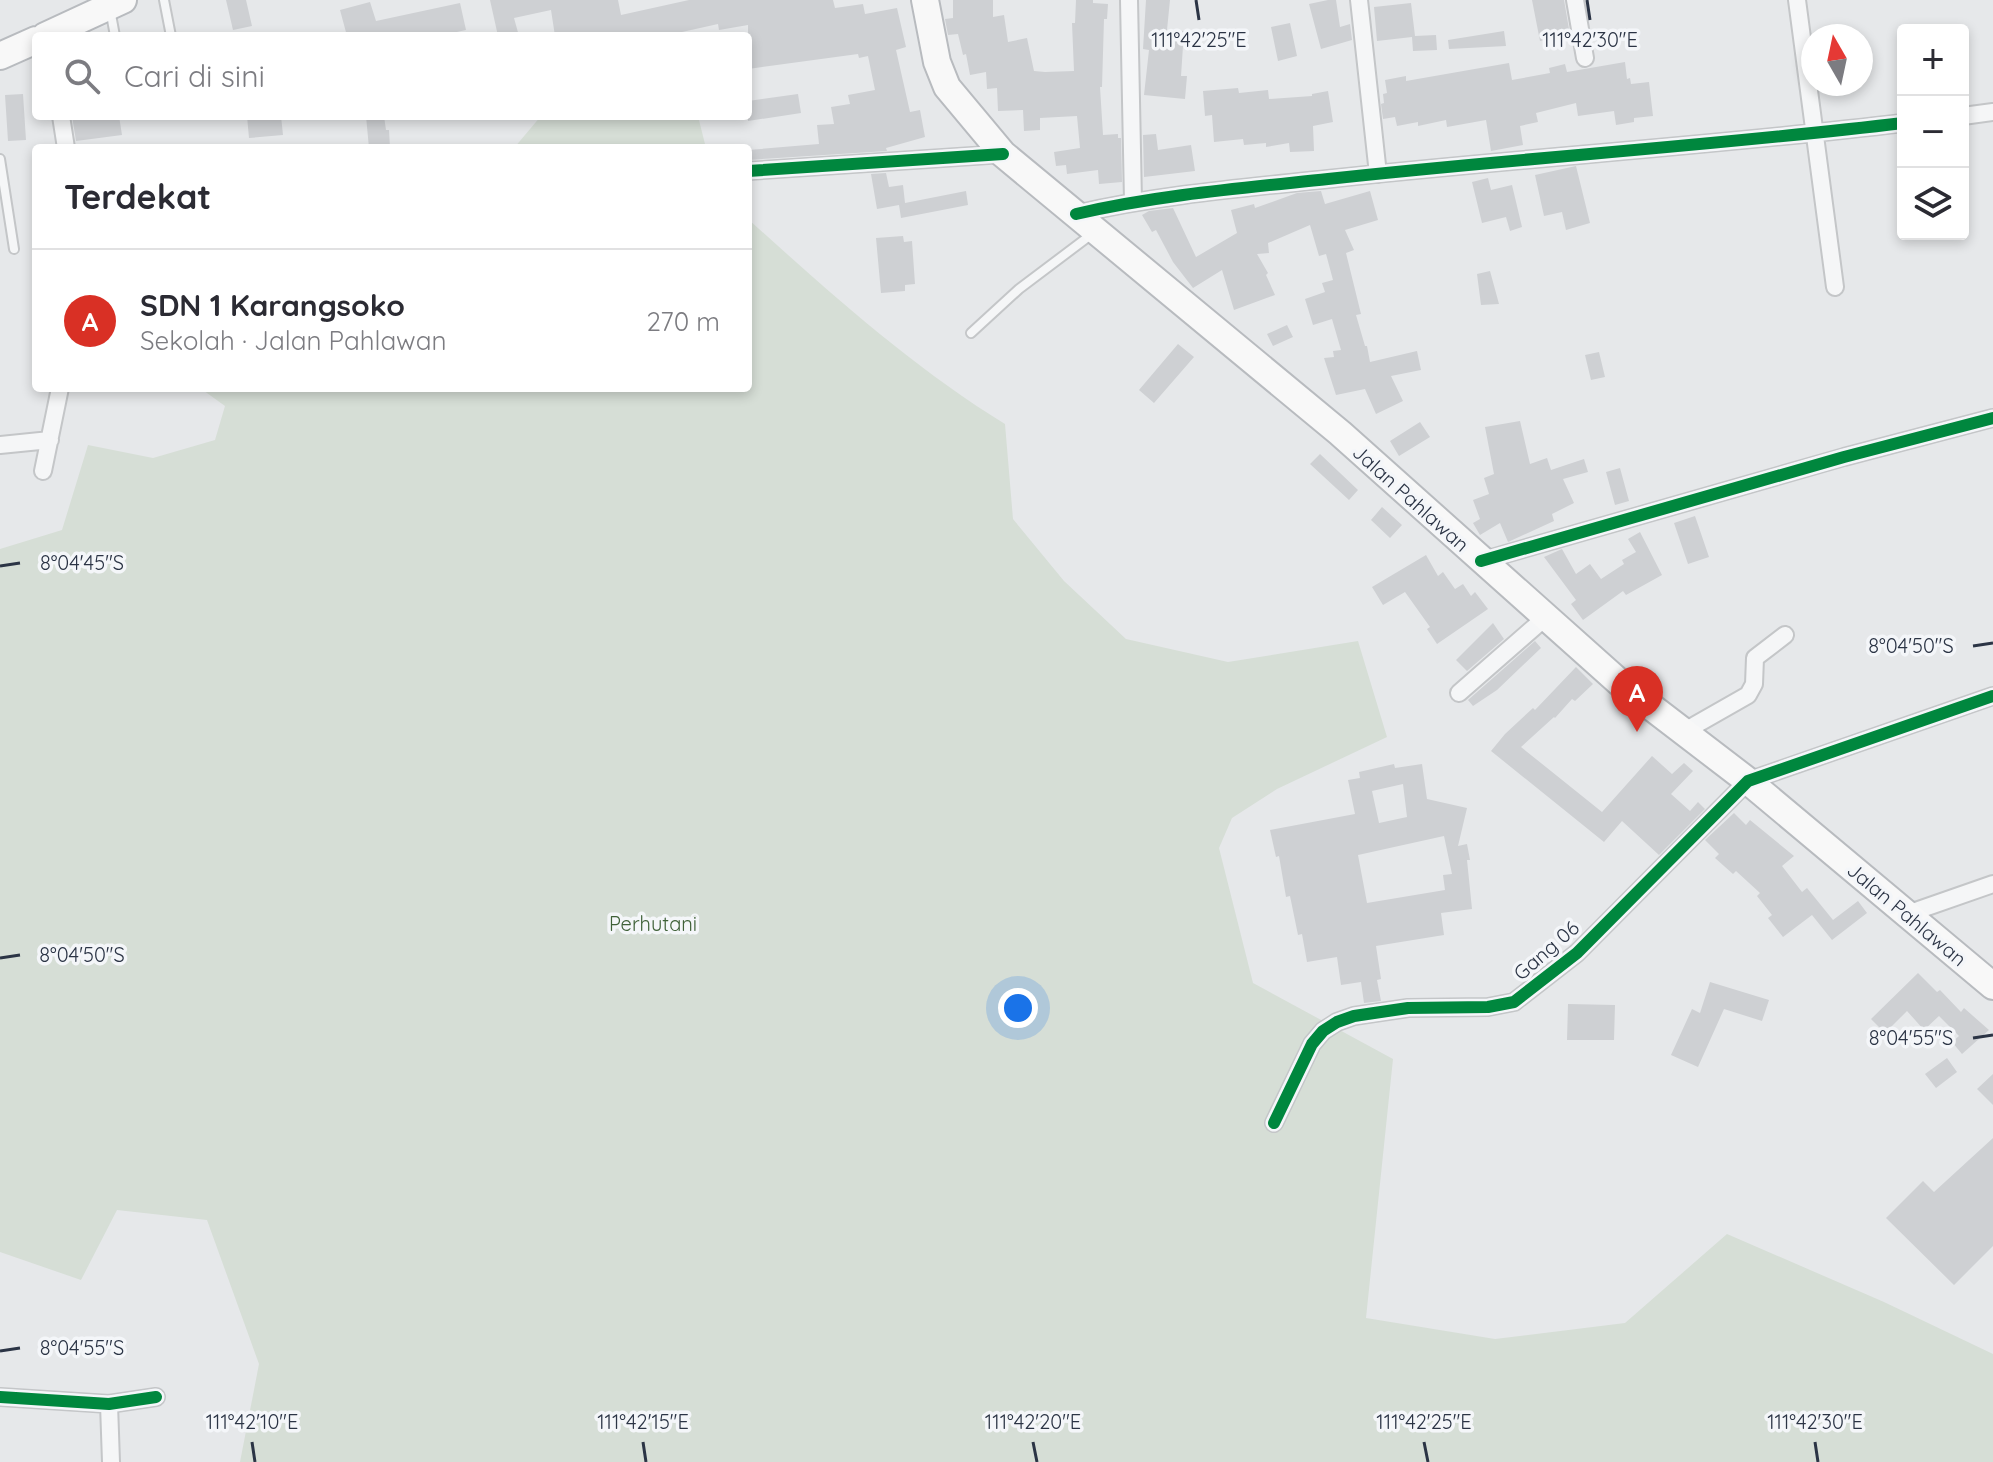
<!DOCTYPE html>
<html lang="id">
<head>
<meta charset="utf-8">
<style>
  :root { --surface:#fff; --page:#f2f2f3; --text:#2b2b33; --muted:#7c7c81; --line:#e1e1e2; --accent:#d93025 }
  body { margin:0; font-family:Quicksand,sans-serif; background:var(--page); color:var(--text) }
  .controls { position:absolute; right:24px; top:24px; display:grid; overflow:hidden; border-radius:8px; box-shadow:0 4px 12px #0003 }
  .controls button { width:72px; height:72px; display:grid; place-items:center; padding:0; border:0; border-bottom:2px solid var(--line); background:var(--surface); color:var(--text); font:40px sans-serif }
  .compass { position:absolute; left:1801px; top:24px; width:72px; height:72px; border-radius:50%; background:var(--surface); box-shadow:0 4px 12px #0003; rotate:351deg }
  .you { position:absolute; left:1018px; top:1008px; width:28px; height:28px; margin:-20px; border:6px solid #fff; border-radius:50%; background:#1a73e8; box-shadow:0 0 0 12px #1a73e833 }
  .badge { display:grid; place-items:center; width:52px; height:52px; border-radius:50%; background:var(--accent); color:#fff; font-size:26px; font-weight:700 }
  .pin { position:absolute; translate:-50% -66px; filter:drop-shadow(0 2px 4px #0008) }
  .pin::after { content:''; position:absolute; top:42px; width:28px; height:24px; background:inherit; clip-path:polygon(0 0,100% 0,50% 100%) }
  .list { margin:0; padding:0; list-style:none }
  h2 { display:flex; justify-content:space-between; align-items:center; height:104px; margin:0; padding:0 32px; font-size:34px }
  h2 small { font-size:26px; font-weight:400; color:var(--muted) }
  .list li { display:grid; grid-template-columns:52px 1fr auto; gap:24px; align-items:center; box-sizing:border-box; height:144px; padding:0 32px; border-top:2px solid var(--line) }
  .list b { display:block; font-size:30px; white-space:nowrap }
  .list p { margin:0; font-size:26px; white-space:nowrap; color:var(--muted) }
  .list em { font-size:26px; font-style:normal; color:var(--muted) }
  .icon { flex:none; width:44px; height:44px; fill:none; stroke:currentColor; stroke-width:2; stroke-linecap:round; stroke-linejoin:round }
  .map { position:relative; flex:none; width:1993px; height:1462px; overflow:hidden }
  .search { position:absolute; background:var(--surface); box-shadow:0 4px 12px #0003; left:32px; top:32px; width:720px; height:88px; display:flex; align-items:center; gap:20px; box-sizing:border-box; padding:0 28px; border-radius:8px; color:var(--muted); font-size:30px }
  .panel { position:absolute; background:var(--surface); box-shadow:0 4px 12px #0003; left:32px; top:144px; width:720px; height:248px; border-radius:8px }
  .map>svg:first-child { display:block }
</style>
</head>
<body>
<div class="map">
<svg width="1993" height="1462" viewBox="0 0 1993 1462">
  <rect width="100%" height="100%" fill="#e6e8ea"/>
  <path fill="#d6ded6" d="M541,116h157l8,32h-192z
    M748,219c81,73 164,148 257,205l8,95 51,62 62,58 102,23 130,-21 29,96 -110,52 -45,29 -13,30 34,135 140,76 -27,259 129,21 130,-16 102,-89 157,68 109,52v108h-1753l19,-98 -52,-144 -90,-10 -36,70 -81,-28v-703l62,-19 26,-85 65,13 62,-18 10,-34 -25,-18h548z"/>
  <path fill="#ced0d3" fill-rule="evenodd" d="M226,0h20l6,26 -19,4z
    M490,0h128l3,15 68,-15h144l2,8 28,-4 2,10 32,-6 9,39 -10,3 14,62 10,-2 5,27 -39,11 1,3 -139,9v-10l71,-6 -2,-19 17,-1 -3,-17 19,-3 -2,-9 27,-5 -7,-34 -9,2 -1,-4 -110,15v-44l-29,5 -1,-6 -54,12h-109l-4,-26 -37,8 5,18h-21z
    M953,0h40v17l11,-2 4,27 19,-4 7,33 11,1 29,-1 -2,-48h3l1,-23h17v3l15,1 -1,15h-3l-2,68h-2l3,48 15,-1v4h3l1,44 -23,2 -1,-14 -31,4 -1,-9 -10,1 -2,-14 26,-4 -3,-32 -37,2v12l-16,1 -1,-21 -25,1 -1,-23 -10,1 -1,-17 -16,3 -4,-21 -3,1 -5,-21 -10,1 -3,-16 8,-1z
    M1146,0h24l-3,30 17,1 -3,45h6l-2,23 -41,-4 5,-45 -6,-1z
    M1328,0h8l4,27 10,-3 2,16 -31,9 -12,-45z
    M1532,0h32l6,35 -30,6z
    M370,2l6,19 84,-18 6,27 -28,6h-91l-7,-26z
    M1411,3l4,33 21,-1 1,15 -24,1 -1,-14 -35,4 -3,-34z
    M1290,23l7,33 -19,5 -7,-34z
    M1504,31l2,15 -57,3 -1,-9z
    M1625,62l2,17 3,-1 1,6 18,-2 4,34 -19,2v4l-18,3 -2,-14 -36,5 -2,-13 -40,10 2,9 -18,4 3,19 -32,6 -5,-31 -39,7 -1,-7 -28,6v-4l-21,4 -2,-9 -12,2 -2,-15 3,-1 -1,-9 4,-1 -2,-13 21,-4v5l103,-18 3,17 38,-7 -1,-5 16,-4 2,8z
    M1238,88l1,5 29,-3 1,9 43,-3v-2l16,-3 5,31 -20,4 1,25 -24,1 -1,-9 -23,4v-4l-22,2 -1,-6 -29,3 -2,-27 -7,1 -2,-25z
    M23,94l3,46 -18,1 -3,-46z
    M798,94l3,19 -53,8v-20z
    M72,116h47l3,19 -46,6z
    M247,116h34l2,19 -34,3z
    M366,116h18l2,14h3l1,18h-21z
    M1156,134l2,16 33,-5 4,26 -51,6 -1,-42z
    M1576,166l14,57 -24,7 -4,-18 -18,4 -9,-41z
    M886,173l3,14 14,-2 2,18 61,-12 2,14 -67,13 -2,-13 -22,4 -6,-35z
    M1488,178l3,12 21,-5 10,42 -12,4 -4,-14 -24,6 -10,-41z
    M1321,191l4,13 45,-13 8,29 -33,10 9,20 -8,3 15,61 -5,1 9,31h2l3,16 47,-11 4,19 -30,6 12,25 -27,13 -11,-25 -29,6 -12,-37 10,-1 -1,-6 8,-1 -9,-31 -19,6 -8,-26 20,-7 -3,-9 11,-3 -7,-26 -7,2 -9,-31 -42,18 1,10 -12,1 11,19 -2,2 9,20 -41,15 -12,-40 -29,18 -20,-26 -17,-32 -4,2 -10,-17 7,-4 24,-3 23,49 41,-24 -6,-23 23,-6 1,4 42,-15z
    M903,236l1,6 8,-1 3,43 -10,1v6l-24,2 -5,-55z
    M1490,271l9,33 -18,1 -4,-31z
    M1287,325l6,12 -20,9 -6,-12z
    M1178,344l16,13 -40,46 -15,-13z
    M1599,352l6,25 -14,3 -6,-25z
    M1520,421l10,43 17,-6 4,12 33,-11 4,13 -25,7 11,24 -22,11 2,7 -46,21 -8,-19 -20,12 -7,-12 7,-4 -7,-19 16,-6 -5,-16 10,-4 -9,-47z
    M1420,422l10,15 -31,19 -9,-15z
    M1320,454l38,36 -9,10 -39,-36z
    M1620,468l9,33 -14,4 -9,-33z
    M1382,507l20,18 -12,13 -19,-18z
    M1695,516l14,41 -21,7 -14,-41z
    M1640,532l22,43 -36,20 -3,-4 -40,29 -12,-16 5,-4 -32,-43 18,-8 14,25 14,-10 11,15 23,-15 -2,-4 14,-8 -8,-13z
    M1426,555l12,21 5,-4 12,17 8,-5 8,12 4,-4 13,17 -51,35 -10,-15 3,-2 -25,-35 -22,13 -11,-18z
    M1493,623l11,16 -37,32 -11,-11z
    M1535,641l6,7 -44,42 -24,16 -5,-6z
    M1576,667l17,17 -18,17 -3,-2 -17,19 -1,-1 -33,30 81,65 50,-56 20,18 12,-11 9,8 -22,23 19,17 8,-9 7,7 -46,46 -37,-34 -18,21 -113,-91 14,-17 28,-26 2,2z
    M1394,764l1,4 27,-4 5,35 40,9 -9,38 9,-2 3,16h-3l5,49 -31,4 3,22 -68,11 5,33 -4,1 4,21 -17,2 -3,-21 -20,3 -4,-28 -30,5 -5,-28 -4,1 -8,-39 -4,1 -7,-41 -3,1 -6,-27 85,-16 -7,-34 12,-2 -1,-6zM1403,784l4,33 -28,6 -7,-32zM1444,836l8,38 -9,1 2,15 -78,13 -9,-48z
    M1734,813l12,12 4,-5 44,36 -12,10 20,26 5,-4 26,32 25,-19 9,12 -35,27 -20,-25 -29,22 -15,-19 4,-3 -15,-19 3,-3 -24,-22 -3,3 -18,-16 4,-4 -14,-14z
    M1918,973l19,19 3,-2 21,22 3,-4 25,22 -27,24 -10,-12 7,-6 -20,-20 -15,14 -17,-19 -22,22 -14,-14z
    M1710,982l59,18 -7,21 -38,-12 -26,58 -27,-12 21,-46 8,4z
    M1568,1004l47,1 -1,35h-47z
    M1947,1058l10,14 -21,16 -11,-14z
    M1993,1074v31l-16,-16z
    M1993,1138v108l-39,39 -68,-67 37,-37 11,11z"/>
  <g fill="none" stroke-linecap="round" stroke-linejoin="round">
    <g stroke="#c4c6c8" stroke-width="12">
      <path id="service" d="M164,0l7,36
        M110,9l5,27
        M0,159l14,90
        M971,333l48,-44 73,-55"/>
    </g>
    <g stroke="#c4c6c8" stroke-width="20">
      <path id="minor" d="M1129,0l4,201
        M1359,0l19,174
        M1575,0l10,58
        M1797,0l38,287
        M61,116l5,32
        M1963,116l30,-4
        M748,171l255,-17
        M1076,214c82,-19 167,-26 252,-35 191,-21 384,-33 575,-56
        M0,445l50,-5
        M43,471l17,-83
        M1481,561l363,-104 149,-39
        M1459,693l87,-76
        M1683,732l65,-37 6,-11 1,-26 30,-23
        M1907,914l86,-30
        M1274,1123l38,-79 11,-13 14,-9 17,-6 54,-8 80,-1 26,-5 63,-49 171,-172 245,-85
        M0,1397l109,7 47,-7
        M109,1404l2,58"/>
    </g>
    <g stroke="#b8bbbf" stroke-width="30">
      <path id="trunk" d="M925,0l12,62 10,25 56,67 337,279 280,250 128,98 245,205
        M45,36l78,-36
        M0,56l36,-16"/>
    </g>
    <use href="#service" stroke="#f5f6f7" stroke-width="8"/>
    <use href="#minor" stroke="#f5f6f7" stroke-width="16"/>
    <use href="#trunk" stroke="#f8f8f8" stroke-width="26"/>
    <g stroke="#f4f6f9" stroke-width="17">
      <path id="cycleway" d="M748,171l255,-17
        M1076,214c82,-19 167,-26 252,-35 191,-21 384,-33 575,-56
        M1481,561l363,-104 149,-39
        M1274,1123l38,-79 11,-13 14,-9 17,-6 54,-8 80,-1 26,-5 63,-49 171,-172 245,-85
        M0,1397l109,7 47,-7"/>
    </g>
    <use href="#cycleway" stroke="#00873e" stroke-width="12"/>
  </g>
  <path fill="none" stroke="#2b3445" stroke-width="3" d="M1196,0l3,20M1587,0l3,20M0,566l20,-3M1973,646l20,-3M0,958l20,-3M1973,1038l20,-3M0,1351l20,-3M252,1442l3,20M643,1442l3,20M1033,1442l4,20M1424,1442l4,20M1815,1442l3,20"/>
  <g text-anchor="middle" dominant-baseline="central" stroke-width="7" stroke-linejoin="round" paint-order="stroke">
    <g font-size="20" fill="#2b3445" stroke="#f4f6f9">
      <text transform="translate(1411 498) rotate(42)">Jalan Pahlawan</text>
      <text transform="translate(1907 914) rotate(40)">Jalan Pahlawan</text>
      <text transform="translate(1546 950) rotate(-41)">Gang 06</text>
    </g>
    <g font-size="20" fill="#3f6138" stroke="#f4f6f9">
      <text x="653" y="923">Perhutani</text>
    </g>
  </g>
  <g font-size="20" text-anchor="middle" fill="#2b3445" stroke="#f4f6f9" stroke-width="7" stroke-linejoin="round" paint-order="stroke">
    <text x="1199" y="47">111°42'25"E</text>
    <text x="1590" y="47">111°42'30"E</text>
    <text x="82" y="570">8°04'45"S</text>
    <text x="1911" y="653">8°04'50"S</text>
    <text x="82" y="962">8°04'50"S</text>
    <text x="1911" y="1045">8°04'55"S</text>
    <text x="82" y="1355">8°04'55"S</text>
    <text x="252" y="1429">111°42'10"E</text>
    <text x="643" y="1429">111°42'15"E</text>
    <text x="1033" y="1429">111°42'20"E</text>
    <text x="1424" y="1429">111°42'25"E</text>
    <text x="1815" y="1429">111°42'30"E</text>
  </g>
</svg>
<div class="controls">
<button>+</button>
<button>−</button>
<button><svg class="icon" aria-label="layers" viewBox="0 0 24 24"><path d="M12 4l9 5-9 5-9-5zM3 14l9 5 9-5"/></svg></button>
</div>
<svg class="compass" viewBox="-18 -18 36 36"><path d="M0-13l5 13h-10z" fill="#e53935"/><path d="M0 13l5-13h-10z" fill="#7c7c81"/></svg>
<div class="you"></div>
<div class="pin badge" style="left:1637px;top:732px">A</div>
<div class="search"><svg class="icon" aria-label="search" viewBox="0 0 24 24"><circle cx="10" cy="10" r="6"/><path d="M15 15l6 6"/></svg>Cari di sini</div>
<section class="panel">
<h2>Terdekat<small></small></h2>
<ul class="list">
<li><span class="badge">A</span><div><b>SDN 1 Karangsoko</b><p>Sekolah · Jalan Pahlawan</p></div><em>270 m</em></li>
</ul>
</section>
</div>
</body>
</html>
